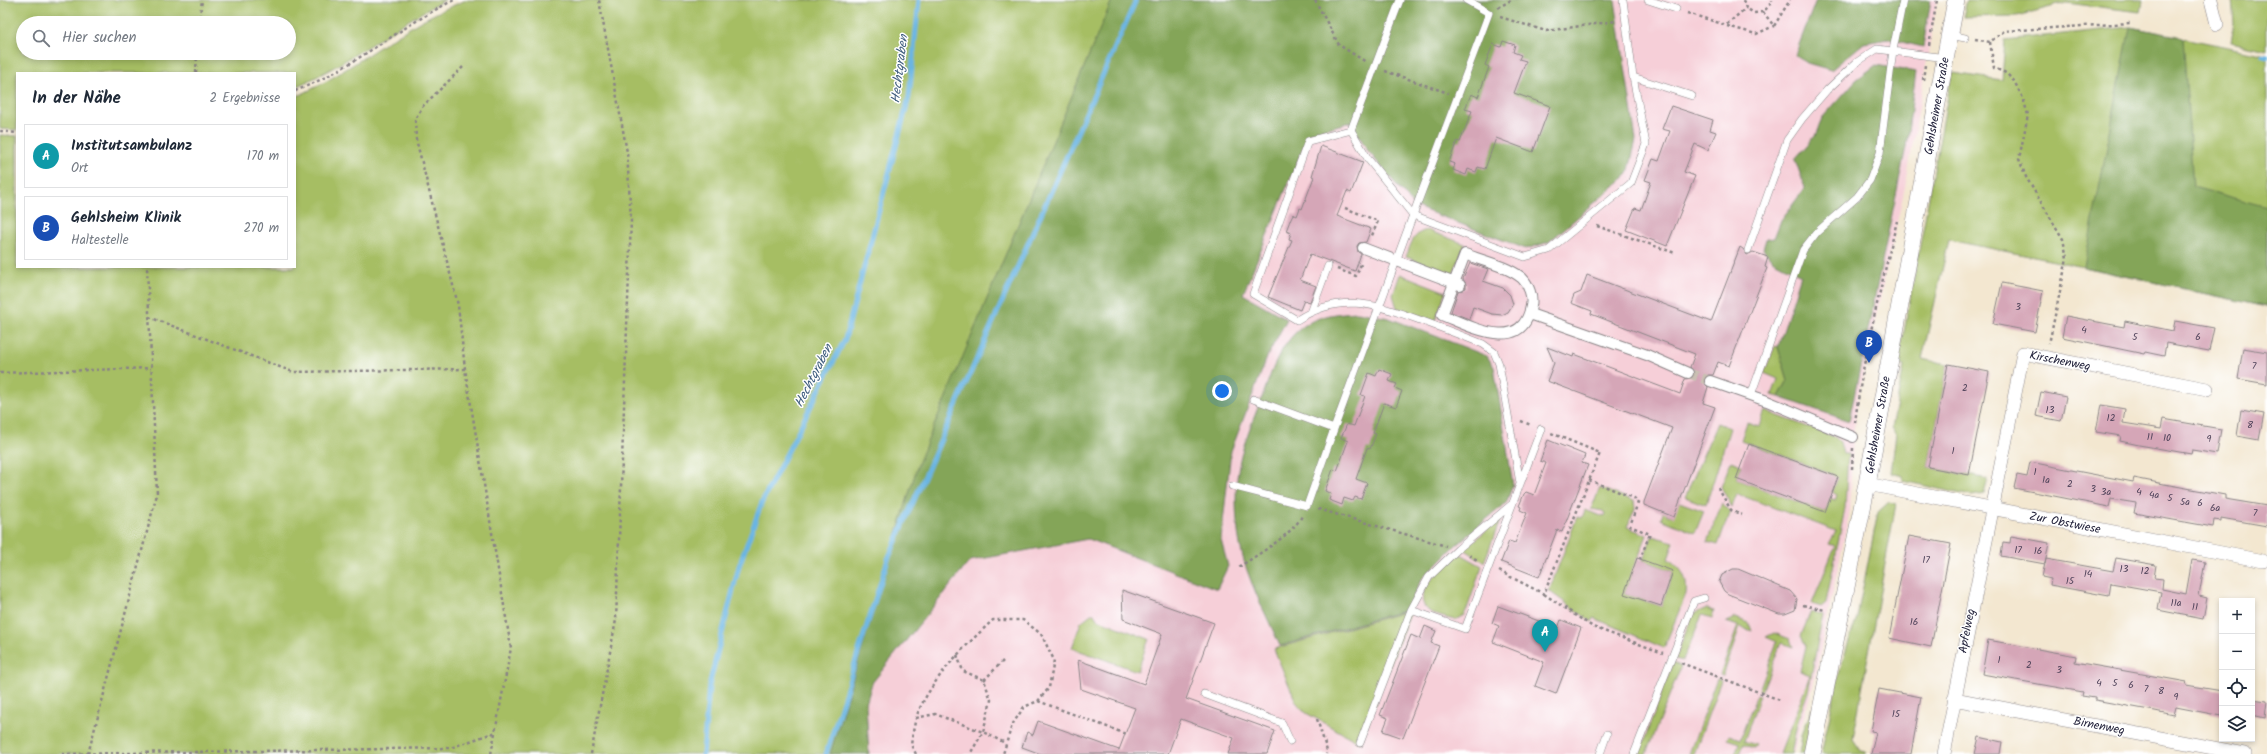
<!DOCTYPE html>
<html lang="de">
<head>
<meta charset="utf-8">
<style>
  :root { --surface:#fff; --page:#f6f6f7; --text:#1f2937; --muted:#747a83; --line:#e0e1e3; --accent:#b5179e }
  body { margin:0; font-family:Kalam,sans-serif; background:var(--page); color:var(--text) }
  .controls { position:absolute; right:12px; bottom:12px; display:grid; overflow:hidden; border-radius:0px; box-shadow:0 2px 6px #0003 }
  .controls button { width:36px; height:36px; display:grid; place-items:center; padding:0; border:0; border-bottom:1px solid var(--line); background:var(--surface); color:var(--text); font:20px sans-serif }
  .you { position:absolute; left:1222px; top:391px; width:14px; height:14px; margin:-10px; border:3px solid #fff; border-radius:50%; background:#1a73e8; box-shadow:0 0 0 6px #1a73e833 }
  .badge { display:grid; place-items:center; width:26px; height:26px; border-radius:50%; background:var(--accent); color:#fff; font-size:13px; font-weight:700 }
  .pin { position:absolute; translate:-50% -33px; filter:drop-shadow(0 1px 2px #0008) }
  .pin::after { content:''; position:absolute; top:21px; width:14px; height:12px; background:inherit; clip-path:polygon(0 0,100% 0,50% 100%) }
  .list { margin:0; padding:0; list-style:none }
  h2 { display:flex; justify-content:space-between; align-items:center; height:52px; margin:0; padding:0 16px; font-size:17px }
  h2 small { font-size:13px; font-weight:400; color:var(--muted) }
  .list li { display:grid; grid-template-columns:26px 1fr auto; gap:12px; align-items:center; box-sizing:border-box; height:64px; margin:0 8px 8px; padding:0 8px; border:1px solid var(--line); border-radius:0px }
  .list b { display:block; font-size:15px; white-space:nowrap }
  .list p { margin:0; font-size:13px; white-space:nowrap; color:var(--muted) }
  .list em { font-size:13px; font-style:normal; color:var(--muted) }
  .icon { flex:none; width:22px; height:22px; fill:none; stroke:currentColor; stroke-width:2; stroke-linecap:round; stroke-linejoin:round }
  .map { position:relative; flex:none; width:2267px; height:754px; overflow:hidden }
  .search { position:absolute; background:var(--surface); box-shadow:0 2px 6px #0003; left:16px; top:16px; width:280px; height:44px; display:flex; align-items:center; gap:10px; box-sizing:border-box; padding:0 14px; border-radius:22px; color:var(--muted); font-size:15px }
  .panel { position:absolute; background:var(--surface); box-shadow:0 2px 6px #0003; left:16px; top:72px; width:280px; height:196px; border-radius:0px }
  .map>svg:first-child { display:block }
</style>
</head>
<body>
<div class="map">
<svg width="2267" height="754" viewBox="0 0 2267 754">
  <rect width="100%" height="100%" fill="#fff"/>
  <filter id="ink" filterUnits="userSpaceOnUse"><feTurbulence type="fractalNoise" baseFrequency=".025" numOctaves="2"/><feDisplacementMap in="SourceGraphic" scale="8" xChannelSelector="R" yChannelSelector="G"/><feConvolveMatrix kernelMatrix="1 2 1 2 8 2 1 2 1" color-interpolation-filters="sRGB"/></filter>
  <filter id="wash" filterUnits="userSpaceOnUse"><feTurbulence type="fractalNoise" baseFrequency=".012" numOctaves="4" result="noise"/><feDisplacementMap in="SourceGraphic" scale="16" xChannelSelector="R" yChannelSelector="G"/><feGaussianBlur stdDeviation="0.9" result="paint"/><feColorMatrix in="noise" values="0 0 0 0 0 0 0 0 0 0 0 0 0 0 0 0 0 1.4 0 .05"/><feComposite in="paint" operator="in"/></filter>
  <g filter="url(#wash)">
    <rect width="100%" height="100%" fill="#f3e7d0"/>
    <path fill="#f6cfd8" d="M1116,0h821l-30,178 -49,218 -5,41 -4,78 -36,171 -20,68h-960z"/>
    <path fill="#a6be63" stroke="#64704f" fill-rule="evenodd" d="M0,0h445c-52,26 -96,64 -150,87v-14h-278v57l-17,-1zM23,23h266v30h-266z
      M466,0h650l-283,754h-833v-619l17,1v131h278v-170c42,-18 77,-47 116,-70 17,-11 36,-19 55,-27z
      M1967,0h176l-2,12 -75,-9 -49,13 -54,1z
      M2232,0h35v50l-36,-8 3,-19z
      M2130,27l137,28v252l-183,-40 -135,-27 -27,119 26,5 -20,103 60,12 -4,15 -13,2 -68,-15v-5l-12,-3 5,-40 -4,-5 12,-62 -6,-2 54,-291 50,7 3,-40z
      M1427,230l38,14 -12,30 -47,-17c5,-13 7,-24 21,-27z
      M1400,274l46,18 -11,29 -38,-13 -4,-13z
      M1775,346l3,1 10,33 -9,17 -7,-2 6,-16 -14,-6z
      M1765,411l70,26 5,5 3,12h5l-3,54 -19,95 -5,4 -9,-3 23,-58 -6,-2 7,-13 -99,-37 -5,13 -11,-20 10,-26 10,4 -5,14 89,33 5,-14 5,2 2,-5 -5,-3 6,-15 -97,-37 6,-18 12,4z
      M1717,423l13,5 -24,77 -21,-8z
      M1600,488l34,13 1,8 -8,18 20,8 -23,59 37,12 12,-35 -30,-11 9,-24 22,6 -6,17c14,9 20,19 18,35l-22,54 -70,-30 -2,4 -43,-31 28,-74 5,1 3,-8 19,7 1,-3 -2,-3 -12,-2z
      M1679,502l25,9 -9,22 -34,-14 3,-9 3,5 6,1z
      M1889,502l7,2 -43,235 7,11 6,1 -1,3h-44l20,-88 16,-49 21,-105z
      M1722,503l8,8 -12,34 -11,-3z
      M1501,518l-17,44 -20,-13z
      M1459,553l23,13 -15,43 -3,6 -9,5c-8,-2 -20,-4 -26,-9 -22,-17 18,-47 30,-58z
      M1707,608l7,3 -2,7 -10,-3 -19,46 -8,-2 18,-45z
      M1411,610l-51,133 -54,-30 -10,-11 -22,-53z
      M1811,611l12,4 -15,77 -10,27 -7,35h-11l30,-79 -10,-4 6,-25 -5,-10z
      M1091,614h3l3,5 52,20 -12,32 -65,-23 9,-26z
      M1735,618l14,5 3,8 -12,-4 -17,49 -3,-1 18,-49 -12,-4z
      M1774,633l16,6 3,8 -12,-4 -19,48 -3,-1 18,-48 -11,-5z
      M1673,663l8,3 -35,88h-7z
      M1717,678l4,2 -27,74h-5z
      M1757,694l3,1 -16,46 12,4 -2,3 -11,-4 -4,10h-4l4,-11 -12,-4 2,-4 11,4z
      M1812,708l-7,46h-6l3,-19z"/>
    <path fill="#84a559" stroke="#53644a" d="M1112,0h503l21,140 -8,34 -79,68 -23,7 -112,-43 -46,-55 -17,-29 -42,11 -66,161 44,25 -19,36 -37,96 -10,89 7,26 -11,23 -129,-50 -118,22 -98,122 -6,21 3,50h-39l88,-290z
      M1816,0h115l-8,47 -34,-8 -25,4 -33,27 -24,-7 -12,-8z
      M2130,27l53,10 10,150 74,20v100l-183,-40z
      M1876,65l40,7 -10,75 -57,274 -70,-24 9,-17 -10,-33 23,-72 -29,-15 -9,-11 3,-10 8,-1 7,-18 24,-32 -10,-29 20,-23 7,-18 34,-38z
      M1358,312l31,6 98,38 7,11 19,118 -7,18 -50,42 -35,35 -14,30 -127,36c-14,-32 -33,-66 -40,-101 -5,-27 -6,-63 1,-90 6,-22 15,-42 23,-63 8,-22 17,-49 37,-64 16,-13 37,-15 57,-16z"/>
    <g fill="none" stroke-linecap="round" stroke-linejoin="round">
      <path stroke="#6bb5e3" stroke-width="5" d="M2264,56l3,1
        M703,754l6,-68 30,-120 23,-64 83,-163 64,-242 10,-97
        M826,754l62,-195 248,-559"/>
    </g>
    <g id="blocks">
      <path fill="#d5a6b7" d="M1503,41l12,4 -2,7 8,3 -2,4 7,2 -12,32 36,13 -17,46 -37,-14 -11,31 -7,-2 -2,5 -8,-3 -2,6 -13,-5 2,-6 -6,-2 8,-21 3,1 12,-31 -7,-2 6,-15 7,3 11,-30 -4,-2 8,-21 8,3z
        M1671,106l42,14 -3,10 6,2 -8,18 -13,-6 -11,28 11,4 -28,70 -41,-16 9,-22 6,2 10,-28 -6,-2 8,-21 6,2 11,-30 -8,-2z
        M1321,146l42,16 -12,31 -4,-2 -10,25 34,13 -5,13 -7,1 -2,3 1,6 3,2 -6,17 -45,-17 -10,26 16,6 -6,16 -6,-2 -4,10 -32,-13 24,-57 -3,-1 2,-6 -5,-2 5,-13 2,-4 4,2 3,-8 2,1 12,-32 -2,-1z
        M1740,247l3,2 4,6 6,-3 15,5 -3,10 2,1 -38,98 -11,-4 -5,13h-5l-4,3v5l4,4 -5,16 12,4 -41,110 -30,-12v-3l28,-74 -125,-47 7,-18 -7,-16 26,10 1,-3 106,40 5,-15 7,-1 2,-3 -1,-5 -3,-3 5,-13 -104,-40 1,-3 -21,-8 3,-8 7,-3 6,-17 124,47z
        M1470,263l18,6 -5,12 20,7 7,7 3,9 -5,8 -6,3 -10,-1 -19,-7 -4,12 -18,-7 7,-21 8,-3v-4l-3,-5z
        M2002,283l41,8 -8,41 -42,-8z
        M2066,316l58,11 1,-6 48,10 2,-10 39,7 -5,23 -43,-8 -2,13 -19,-4 -1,2 -82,-17z
        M2243,348l24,4v32l-29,-5z
        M1948,364l41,8 -20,103 -41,-8z
        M1379,369l13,5 -3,7 8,3 -2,4 7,3 -6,16 -12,-4 -11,30 3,1 -6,15 -3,-1 -11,31 11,4 -6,16 -6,-2 -2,4 -9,-3 -2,7 -13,-5 2,-6 -6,-3 8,-22 4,2 11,-30 -7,-3 6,-14 7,2 11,-30 -4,-1 8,-22 7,3z
        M2041,392l25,5 -5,24 -25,-5z
        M2101,405l24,4 -2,14 38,6 2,-10 58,10 -4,25 -25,-4 -1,4 -52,-9 -19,-4 1,-5 -25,-4z
        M2241,410l23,4 -5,26 -22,-4z
        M1548,440l37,15 -3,8 6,2 -26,67 -5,-2 -18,47 -38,-15 8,-21 6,2 12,-30 -7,-3 1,-3 -2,-1 5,-12 2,-2 8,3 12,-32 -6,-2z
        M1749,444l89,33 -13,35 -89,-33z
        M2030,462l103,20 1,-4 30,6 61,11v4l42,7v20l-46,-8v3l-7,-1 -1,7 -79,-14 2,-10 -25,-4 -2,8 -95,-19 3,-13 10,2z
        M1909,536l42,8 -20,103 -42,-9z
        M2011,536l38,7 -4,21 -44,-8 2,-14 7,1z
        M1637,558l36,13 -12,35 -37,-12z
        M2116,558l40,7 -2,13 9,1 -1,10 24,5 6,-34 13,2 -6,34 8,2 -4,21 -45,-9 3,-18 -50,-9 -2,13 -59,-11 1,-6 -9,-2 4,-18 67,12z
        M1733,569h5l52,22 7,8 -2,11 -10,4h-6l-51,-20 -4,-3 -5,-9 3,-7z
        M1122,590l92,33 -28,76 89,32 -8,23h-39l6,-16 -53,-19 -13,35h-127l-19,-7 5,-15 6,3 5,-14 81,29 16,-42 -54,-19 -3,-29 66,24 18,-50 -39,-15z
        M1498,606l60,22 3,-8 20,8 -25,66 -21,-8 9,-24 -51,-20 6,-16 -7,-3z
        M1425,626l11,5 -5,12 8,3 -36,92 -20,-7 5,-13 -8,-3 31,-80 9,4z
        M1988,640l88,16 -1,6 112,20 -1,3 36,6v25l-46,-9 -2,8 -19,-4 -60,-11v-2l-13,-2 1,-4 -101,-18z
        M1879,689l42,8 -10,57h-40l5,-22 -5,-1z
        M2252,699l15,2 -2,17 -13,-3z
        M1979,737l23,5 -2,12h-25z"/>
    </g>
  </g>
  <g filter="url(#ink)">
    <use href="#blocks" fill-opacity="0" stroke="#8a8486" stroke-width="1"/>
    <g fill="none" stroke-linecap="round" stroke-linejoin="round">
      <path stroke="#c9c0b2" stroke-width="10" stroke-dasharray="10 5" stroke-linecap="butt" d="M1688,373l22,8"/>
      <g stroke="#8a8486" stroke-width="8">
        <path id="service" d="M1400,0l-49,130 17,29 45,56 76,-202 -23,-13
          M1648,0l28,9
          M1950,35l15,3
          M1633,77l59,19
          M1351,130l-43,11 -55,153 44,26c42,-27 76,-17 120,-1 22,8 44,16 66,25l11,8 5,12 21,119
          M1748,250l39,-110 15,-21 25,-29 30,-28 20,-13 69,9
          M1312,310l16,-44
          M1751,395l52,-145 14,-18 40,-35 13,-17 10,-27 13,-103 10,-50
          M1334,429l79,-214 112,42 24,-7 82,-67 15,-39 -13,-67 -10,-77
          M1232,486l75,20 27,-77 -81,-30
          M1411,610l18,-33 29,-28 53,-44
          M1204,694l78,29 8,18
          M1360,743l51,-133 54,19 76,-200
          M1600,754l7,-20
          M1634,754l60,-153 10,-3"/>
      </g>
      <g stroke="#8a8486" stroke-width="12">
        <path id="pedestrian" d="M1363,248l97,37
          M1465,254c18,7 42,12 57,24 7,7 11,19 9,28 -9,49 -61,20 -89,9z
          M1530,314l117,41 41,18
          M1710,381l57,20 86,36"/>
      </g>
      <g stroke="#8a8486" stroke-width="14">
        <path id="minor" d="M2211,0l6,24
          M1867,484l396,77
          M1954,699l291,55
          M1944,754l79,-401 184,36"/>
      </g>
      <g stroke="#8a8486" stroke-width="18">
        <path id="tertiary" d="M1812,754l55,-270 89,-484"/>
      </g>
      <path stroke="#8a8486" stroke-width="2.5" stroke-dasharray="3 3" stroke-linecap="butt" d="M1315,0l24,45 27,17
        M1743,0l3,8 8,5 9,-1 9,-9v-3
        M1498,8l13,-8
        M1763,12l11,14 16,-26
        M1687,13l39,12 20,-17
        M1500,17l46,14 70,-10
        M199,23l3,-23
        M1727,26l29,8 18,-8
        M1975,39l15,3 14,-11 126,-8
        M1990,42l4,26 12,5 8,8 9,17 5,17 -9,44 7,18 37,62 4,19 -18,86
        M1929,45l8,-45
        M463,67l-40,39 -8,13 1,20 42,166 7,64 46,279 -20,106
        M1385,71l63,22
        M196,73l1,-20
        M1923,80l2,-15
        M295,91c57,-22 104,-64 159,-91
        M0,131l17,2
        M1345,208l33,13 -7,17
        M1597,226l78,27
        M1337,269l19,7 6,-14
        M149,317l144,55 172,-3
        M0,373l151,-5
        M1521,421l10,4
        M1855,423c8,-68 26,-135 42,-202
        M1852,469l1,-21
        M1589,480l45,18 4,4 -8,24 20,8 -10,25
        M1718,488l13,22 11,5
        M1318,509l128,37
        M1469,555l10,6
        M1239,567c19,-13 52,-31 63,-51
        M1499,571l45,23 56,-141 -49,-20
        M1544,594l49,33 70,26
        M1803,605l22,5
        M957,655l6,16 21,9 7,20 -8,32 -13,22
        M1681,663l99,37
        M984,680l19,-19
        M1038,701l88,33
        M916,718l19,-4 48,18 22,11
        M1317,719l10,32 -1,3
        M62,754l388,-6 46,-16
        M88,754l69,-260 -10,-227
        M591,754l25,-134 15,-400 -4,-68 -28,-152
        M916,754l-5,-9c2,-14 4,-29 11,-41 17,-33 44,-59 71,-84h30l18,14 13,26 -5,28 -11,13 -14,6 -12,18 -9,29"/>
      <use href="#service" stroke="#fff" stroke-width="7"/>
      <use href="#pedestrian" stroke="#fff" stroke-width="10"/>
      <use href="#minor" stroke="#fff" stroke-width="13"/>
      <use href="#tertiary" stroke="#fff" stroke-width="17"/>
    </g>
  </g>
  <g text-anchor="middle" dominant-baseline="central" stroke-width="3" stroke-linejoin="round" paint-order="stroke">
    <g font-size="10" fill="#4f435a">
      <text x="2018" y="307">3</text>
      <text x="2084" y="330">4</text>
      <text x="2135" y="337">5</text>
      <text x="2198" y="337">6</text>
      <text x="2254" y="366">7</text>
      <text x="1965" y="388">2</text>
      <text x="2050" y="410">13</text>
      <text x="2111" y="418">12</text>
      <text x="2250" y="425">8</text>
      <text x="2150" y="437">11</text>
      <text x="2167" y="438">10</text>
      <text x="2209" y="439">9</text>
      <text x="1953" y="451">1</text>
      <text x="2035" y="472">1</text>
      <text x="2046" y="480">1a</text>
      <text x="2070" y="484">2</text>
      <text x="2093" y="489">3</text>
      <text x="2106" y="492">3a</text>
      <text x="2139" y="492">4</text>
      <text x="2154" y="495">4a</text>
      <text x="2170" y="498">5</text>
      <text x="2185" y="502">5a</text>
      <text x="2200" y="503">6</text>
      <text x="2215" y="508">6a</text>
      <text x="2255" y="513">7</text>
      <text x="2018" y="550">17</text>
      <text x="2038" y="551">16</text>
      <text x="1926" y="560">17</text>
      <text x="2124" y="569">13</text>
      <text x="2145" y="571">12</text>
      <text x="2088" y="574">14</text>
      <text x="2070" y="581">15</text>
      <text x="2176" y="603">11a</text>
      <text x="2195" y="607">11</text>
      <text x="1914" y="622">16</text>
      <text x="1999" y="660">1</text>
      <text x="2029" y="665">2</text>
      <text x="2059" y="670">3</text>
      <text x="2099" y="683">4</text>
      <text x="2115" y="683">5</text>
      <text x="2131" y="685">6</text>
      <text x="2146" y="689">7</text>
      <text x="2161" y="691">8</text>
      <text x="2176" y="697">9</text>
      <text x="1896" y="714">15</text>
    </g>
    <g font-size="12" fill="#22223b" stroke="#fff">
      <text transform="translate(1937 106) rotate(-80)">Gehlsheimer Straße</text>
      <text transform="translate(2060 361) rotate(11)">Kirschenweg</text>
      <text transform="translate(1878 425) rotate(-80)">Gehlsheimer Straße</text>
      <text transform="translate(2065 523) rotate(11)">Zur Obstwiese</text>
      <text transform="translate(1967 631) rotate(-79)">Apfelweg</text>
      <text transform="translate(2099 726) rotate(11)">Birnenweg</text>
    </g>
    <g font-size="13" font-style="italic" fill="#3f5d7e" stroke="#fff">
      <text transform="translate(900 69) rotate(-83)">Hechtgraben</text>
      <text transform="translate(814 376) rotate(-63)">Hechtgraben</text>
    </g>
  </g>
</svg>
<div class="controls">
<button>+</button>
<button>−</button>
<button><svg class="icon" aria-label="locate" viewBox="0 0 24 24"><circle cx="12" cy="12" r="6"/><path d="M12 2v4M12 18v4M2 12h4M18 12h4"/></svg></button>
<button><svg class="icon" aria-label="layers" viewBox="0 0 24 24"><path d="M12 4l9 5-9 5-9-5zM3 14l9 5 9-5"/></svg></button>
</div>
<div class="you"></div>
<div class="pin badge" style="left:1545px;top:652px;background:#0f9aa8">A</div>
<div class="pin badge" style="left:1869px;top:363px;background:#1a4fb4">B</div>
<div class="search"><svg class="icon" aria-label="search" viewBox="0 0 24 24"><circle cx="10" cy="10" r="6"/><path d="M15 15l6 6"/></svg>Hier suchen</div>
<section class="panel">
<h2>In der Nähe<small>2 Ergebnisse</small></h2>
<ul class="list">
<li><span class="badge" style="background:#0f9aa8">A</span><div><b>Institutsambulanz</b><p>Ort</p></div><em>170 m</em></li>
<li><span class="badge" style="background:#1a4fb4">B</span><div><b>Gehlsheim Klinik</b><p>Haltestelle</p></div><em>270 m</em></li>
</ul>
</section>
</div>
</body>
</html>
